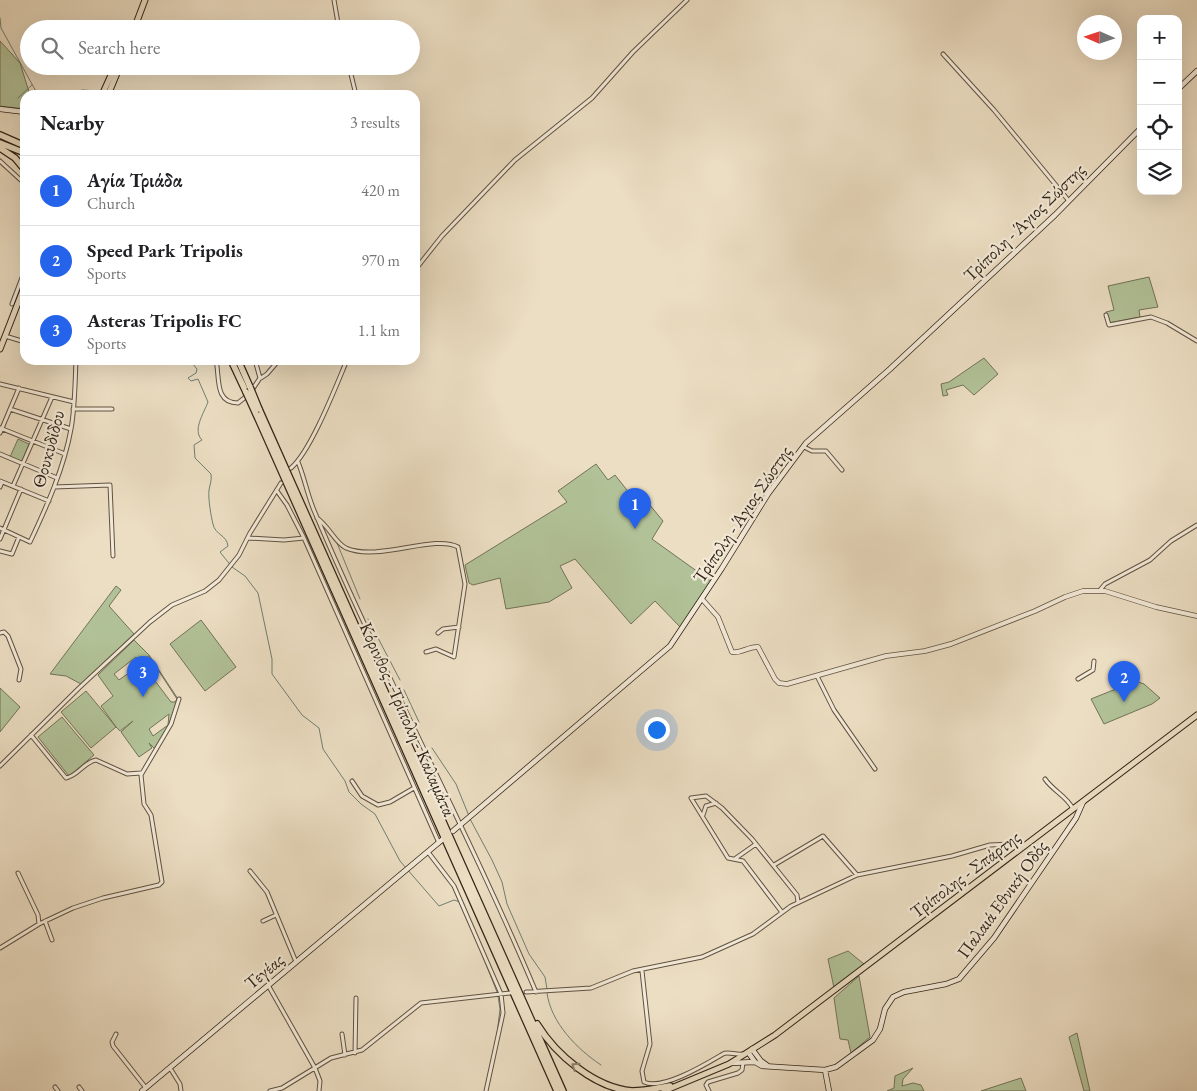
<!DOCTYPE html>
<html lang="en">
<head>
<meta charset="utf-8">
<style>
  :root { --surface:#fff; --page:#f6f6f6; --text:#202124; --muted:#757577; --line:#e0e0e0; --accent:#2563eb }
  body { margin:0; font-family:"EB Garamond",serif; background:var(--page); color:var(--text) }
  .controls { position:absolute; right:15px; top:15px; display:grid; overflow:hidden; border-radius:10px; box-shadow:0 5px 20px #0002 }
  .controls button { width:45px; height:45px; display:grid; place-items:center; padding:0; border:0; border-bottom:1px solid var(--line); background:var(--surface); color:var(--text); font:25px sans-serif }
  .compass { position:absolute; left:1077px; top:15px; width:45px; height:45px; border-radius:50%; background:var(--surface); box-shadow:0 5px 20px #0002; rotate:273deg }
  .you { position:absolute; left:656px; top:729px; width:18px; height:18px; margin:-12px; border:4px solid #fff; border-radius:50%; background:#1a73e8; box-shadow:0 0 0 8px #1a73e833 }
  .badge { display:grid; place-items:center; width:32px; height:32px; border-radius:50%; background:var(--accent); color:#fff; font-size:16px; font-weight:700 }
  .pin { position:absolute; translate:-50% -41px; filter:drop-shadow(0 1px 2px #0008) }
  .pin::after { content:''; position:absolute; top:26px; width:18px; height:15px; background:inherit; clip-path:polygon(0 0,100% 0,50% 100%) }
  .list { margin:0; padding:0; list-style:none }
  h2 { display:flex; justify-content:space-between; align-items:center; height:65px; margin:0; padding:0 20px; font-size:21px }
  h2 small { font-size:16px; font-weight:400; color:var(--muted) }
  .list li { display:grid; grid-template-columns:32px 1fr auto; gap:15px; align-items:center; box-sizing:border-box; height:70px; padding:0 20px; border-top:1px solid var(--line) }
  .list b { display:block; font-size:19px; white-space:nowrap }
  .list p { margin:0; font-size:16px; white-space:nowrap; color:var(--muted) }
  .list em { font-size:16px; font-style:normal; color:var(--muted) }
  .icon { flex:none; width:28px; height:28px; fill:none; stroke:currentColor; stroke-width:2; stroke-linecap:round; stroke-linejoin:round }
  .map { position:relative; flex:none; width:1197px; height:1091px; overflow:hidden }
  .search { position:absolute; background:var(--surface); box-shadow:0 5px 20px #0002; left:20px; top:20px; width:400px; height:55px; display:flex; align-items:center; gap:12px; box-sizing:border-box; padding:0 18px; border-radius:28px; color:var(--muted); font-size:19px }
  .panel { position:absolute; background:var(--surface); box-shadow:0 5px 20px #0002; left:20px; top:90px; width:400px; height:275px; border-radius:15px }
  .map>svg:first-child { display:block }
</style>
</head>
<body>
<div class="map">
<svg width="1197" height="1091" viewBox="0 0 1197 1091">
  <rect width="100%" height="100%" fill="#ecdec3"/>
  <filter id="stains"><feTurbulence type="fractalNoise" baseFrequency=".004" numOctaves="4"/><feColorMatrix values="0 0 0 0 .2 0 0 0 0 .09 0 0 0 0 .02 0 0 0 .5 -.17"/></filter>
  <radialGradient id="worn" r=".72"><stop offset=".6" stop-color="#630" stop-opacity="0"/><stop offset="1" stop-color="#630" stop-opacity=".3"/></radialGradient>
  <path fill="#b2c298" stroke="#727358" fill-rule="evenodd" d="M0,41l20,22 10,32h-5v14l-25,-3z
    M1149,277l9,30 -19,3 1,7 -31,6 -3,-11 8,-2 -6,-24z
    M984,358l14,16 -24,21 -11,-10 -17,5 2,5 -5,1 -2,-12 8,-2z
    M18,439l11,5 -7,18 -12,-5z
    M596,464l12,16 7,-5 28,35 6,-6 14,17 -11,18 60,43 -30,47 -27,-28 -24,23 -56,-65 -15,7 12,22 -23,14 -43,7 -6,-31 -27,7 -4,-2 -4,-18 102,-63 -9,-11z
    M116,586l5,4 -12,16 25,28 -53,50 -15,-8 -16,-2z
    M201,620l35,47 -31,24 -35,-47z
    M134,640l15,15 29,44 -9,26 -14,24 -6,-6 3,5 -13,9 -18,-25 12,-11 -13,10 -4,-4 -25,21 -30,-36 25,-21 30,36 -15,-21 12,-10 -15,-21zM149,656l28,43 -2,3h-4l-31,-41zM136,657l5,7 -22,16 -5,-6zM169,714l-1,11 -15,11 -4,-7z
    M1136,681l8,3 16,14 -8,6 -48,20 -13,-25z
    M0,688l20,19 -20,25z
    M62,717l32,38 -25,21 -31,-39z
    M848,951l16,13 -30,24 -6,-29z
    M859,976l11,61 -19,16 -3,-13 -8,-1 -6,-41z
    M1077,1033l13,58h-6l-15,-54z
    M913,1068l-10,11 -1,7 11,-3 8,2 3,6h-37l7,-3 1,-12z
    M1021,1078l5,13h-45z"/>
  <g fill="none" stroke-linecap="round" stroke-linejoin="round">
    <path stroke="#6f7f72" stroke-width="1" d="M0,18l1,10 37,67
      M30,95l5,-5
      M70,95l12,-5 16,1
      M18,98l14,-13
      M192,360l-1,2 6,7 -1,4 -8,5 3,3 7,-2 10,23c-4,11 -16,28 -6,38l-8,5 1,13 16,16c1,6 -1,10 -2,16 -1,9 2,26 4,34 2,11 14,11 15,22l-8,6 12,15 13,9 13,17 14,66v15l30,41 17,13 4,21 22,32 4,11 12,12 14,10 25,47 39,45 15,-6 6,2
      M337,543l23,56
      M368,619l32,61
      M404,690l15,32
      M432,748l24,36 13,32
      M470,819l22,41 10,22 5,22 22,50 16,23 2,12
      M482,954l15,38
      M547,993c4,30 30,56 54,72
      M497,1034l3,-25 -2,-13"/>
    <g stroke="#605242" stroke-width="5">
      <path id="minor" d="M334,0l5,29
        M943,54l51,56 75,91
        M349,66l7,29
        M0,161l25,23
        M415,270l27,-34 73,-76 77,-62 41,-46 54,-52
        M12,304l13,-34
        M1106,315l3,10 42,-8 16,6 30,18
        M5,336l20,6
        M216,360c4,17 -2,43 22,43l10,-8
        M261,378l6,-4 12,-14
        M0,384l74,18
        M252,390l8,-12 -5,-18
        M10,409l61,20
        M73,409h39
        M0,428l65,26
        M0,433l19,-45
        M804,447l8,4h14l16,19
        M0,454l57,24
        M298,462c7,17 10,36 18,53 68,161 152,315 220,477
        M291,468c20,-17 45,-82 56,-108
        M0,481l49,20
        M13,486l39,-89
        M0,487l2,-5
        M54,487l56,-2 3,71
        M277,491l10,14 17,33 135,305
        M317,518c11,7 19,26 29,30 32,14 88,-14 112,-1l7,37 -11,73 -18,-8 -10,3
        M0,528l30,14c17,-36 34,-74 41,-113 4,-22 4,-46 5,-69
        M248,538l36,2 20,-2
        M0,539l21,-50
        M0,551l12,3 7,-17
        M1100,590l5,-6 45,-24 21,-19 26,-16
        M0,633l4,-1 4,4 13,33 -2,11
        M438,633l5,-4 16,-2
        M817,676l17,34 41,59
        M1078,679l15,-9 1,-9
        M31,735l35,43c12,-2 18,-16 30,-18l31,14 14,-1
        M0,766l79,-78 71,-66 22,-17 33,-14 14,-11 20,-25 11,-22 31,-50
        M1045,779c8,12 22,17 28,30
        M352,781l10,15 16,9 12,-3 24,-14
        M703,815l3,-9 10,-3
        M428,852l26,34 47,108 2,19 -17,78
        M736,858l20,-14
        M774,865l49,-29 34,39
        M250,871l17,21 29,70
        M18,873l20,42 1,9
        M781,911l-38,-50 -15,-3 -37,-60 15,-2 16,12 30,31 45,56 1,7
        M45,921l7,19
        M263,921l13,-6
        M0,948l39,-24 34,-16 30,-10 56,-13 3,-3 -11,-67 -7,-11 -3,-29 30,-51 8,-25
        M642,971l8,73 -8,27 2,11c18,9 62,-18 79,-28 4,-3 13,1 19,0
        M268,985l47,83 5,13 -1,10
        M526,992l65,-4 42,-17 69,-14 51,-23 38,-28 66,-31 95,-19 38,-11 21,-1 12,3
        M116,1034l-4,8 1,4 33,42
        M342,1034l3,21
        M355,1053l1,-55
        M170,1068l10,16 1,7
        M55,1087l3,4
        M79,1087l3,4
        M270,1091l12,-3 49,-30 31,-8 59,-47 89,-10
        M709,1091l-3,-6 2,-3 30,-9 4,-3 1,-7"/>
    </g>
    <g stroke="#605242" stroke-width="5.5">
      <path id="tertiary" d="M702,599l16,18 14,35c10,2 16,-6 26,-5l17,32 4,4 8,1 99,-28 39,-5 26,-7 84,-33 30,-14 18,-6h22l51,16 41,9"/>
    </g>
    <g stroke="#312417" stroke-width="6">
      <path id="secondary" d="M1178,89l19,-18
        M0,109l25,3
        M453,831l217,-185 52,-78 46,-74 38,-51 84,-74 165,-154 86,-87
        M752,1049l9,12 7,5
        M748,1052l7,10 7,4 63,4 11,-3 37,-27 7,-11 5,-20 8,-12 11,-5 42,-8 13,-5 35,-41 82,-120 7,-16
        M731,1063l24,-1
        M825,1070l4,21
        M142,1091l301,-252"/>
    </g>
    <g stroke="#312417" stroke-width="7">
      <path id="primary" d="M134,29l11,-29
        M102,95l13,-29
        M108,95l12,-29
        M0,349l25,-64
        M664,1091l65,-27 46,-29 422,-320"/>
    </g>
    <g stroke="#312417" stroke-width="8">
      <path id="motorway" d="M0,135l25,11
        M0,143l25,10
        M0,148l15,10 10,12
        M231,360l15,32
        M238,360l12,27
        M259,409l304,682
        M256,414l301,677
        M537,1024c19,31 58,64 95,67 13,0 25,-3 38,-5"/>
    </g>
    <use href="#minor" stroke="#f3ead8" stroke-width="3"/>
    <use href="#tertiary" stroke="#f3ead8" stroke-width="4"/>
    <use href="#secondary" stroke="#f3ead8" stroke-width="4.5"/>
    <use href="#primary" stroke="#ecdec3" stroke-width="5"/>
    <use href="#motorway" stroke="#ecdec3" stroke-width="5.5"/>
    <g stroke="#312417" stroke-width="8" stroke-linecap="butt">
      <path id="motorway-bridge" d="M250,387l9,22
        M246,392l10,22"/>
    </g>
    <use href="#motorway-bridge" stroke="#ecdec3" stroke-width="5.5"/>
  </g>
  <defs><path id="oneway-chevron" d="M-2-3.5L2.5 0L-2 3.5" fill="none" stroke-width="1.6" stroke-linecap="round" stroke-linejoin="round" transform="scale(1.25)"/></defs>
  <use stroke="#8e816d" href="#oneway-chevron" transform="translate(575 1066) rotate(-146)"/>
  <g text-anchor="middle" dominant-baseline="central" stroke-width="4.5" stroke-linejoin="round" paint-order="stroke">
    <g font-size="18" fill="#312417" stroke="#f3ead8">
      <text transform="translate(1024 222) rotate(-44)">Τρίπολη - Άγιος Σώστης</text>
      <text transform="translate(48 449) rotate(-75)">Θουκυδίδου</text>
      <text transform="translate(742 514) rotate(-56)">Τρίπολη - Άγιος Σώστης</text>
      <text transform="translate(408 719) rotate(66)">Κόρινθος - Τρίπολη - Καλαμάτα</text>
      <text transform="translate(965 874) rotate(-37)">Τρίπολης - Σπάρτης</text>
      <text transform="translate(1002 899) rotate(-54)">Παλαιά Εθνική Οδός</text>
      <text transform="translate(264 971) rotate(-40)">Τεγέας</text>
    </g>
  </g>
  <rect width="100%" height="100%" filter="url(#stains)"/>
  <rect width="100%" height="100%" fill="url(#worn)"/>
</svg>
<div class="controls">
<button>+</button>
<button>−</button>
<button><svg class="icon" aria-label="locate" viewBox="0 0 24 24"><circle cx="12" cy="12" r="6"/><path d="M12 2v4M12 18v4M2 12h4M18 12h4"/></svg></button>
<button><svg class="icon" aria-label="layers" viewBox="0 0 24 24"><path d="M12 4l9 5-9 5-9-5zM3 14l9 5 9-5"/></svg></button>
</div>
<svg class="compass" viewBox="-18 -18 36 36"><path d="M0-13l5 13h-10z" fill="#e53935"/><path d="M0 13l5-13h-10z" fill="#757577"/></svg>
<div class="you"></div>
<div class="pin badge" style="left:635px;top:529px">1</div>
<div class="pin badge" style="left:1124px;top:702px">2</div>
<div class="pin badge" style="left:143px;top:697px">3</div>
<div class="search"><svg class="icon" aria-label="search" viewBox="0 0 24 24"><circle cx="10" cy="10" r="6"/><path d="M15 15l6 6"/></svg>Search here</div>
<section class="panel">
<h2>Nearby<small>3 results</small></h2>
<ul class="list">
<li><span class="badge">1</span><div><b>Αγία Τριάδα</b><p>Church</p></div><em>420 m</em></li>
<li><span class="badge">2</span><div><b>Speed Park Tripolis</b><p>Sports</p></div><em>970 m</em></li>
<li><span class="badge">3</span><div><b>Asteras Tripolis FC</b><p>Sports</p></div><em>1.1 km</em></li>
</ul>
</section>
</div>
</body>
</html>
